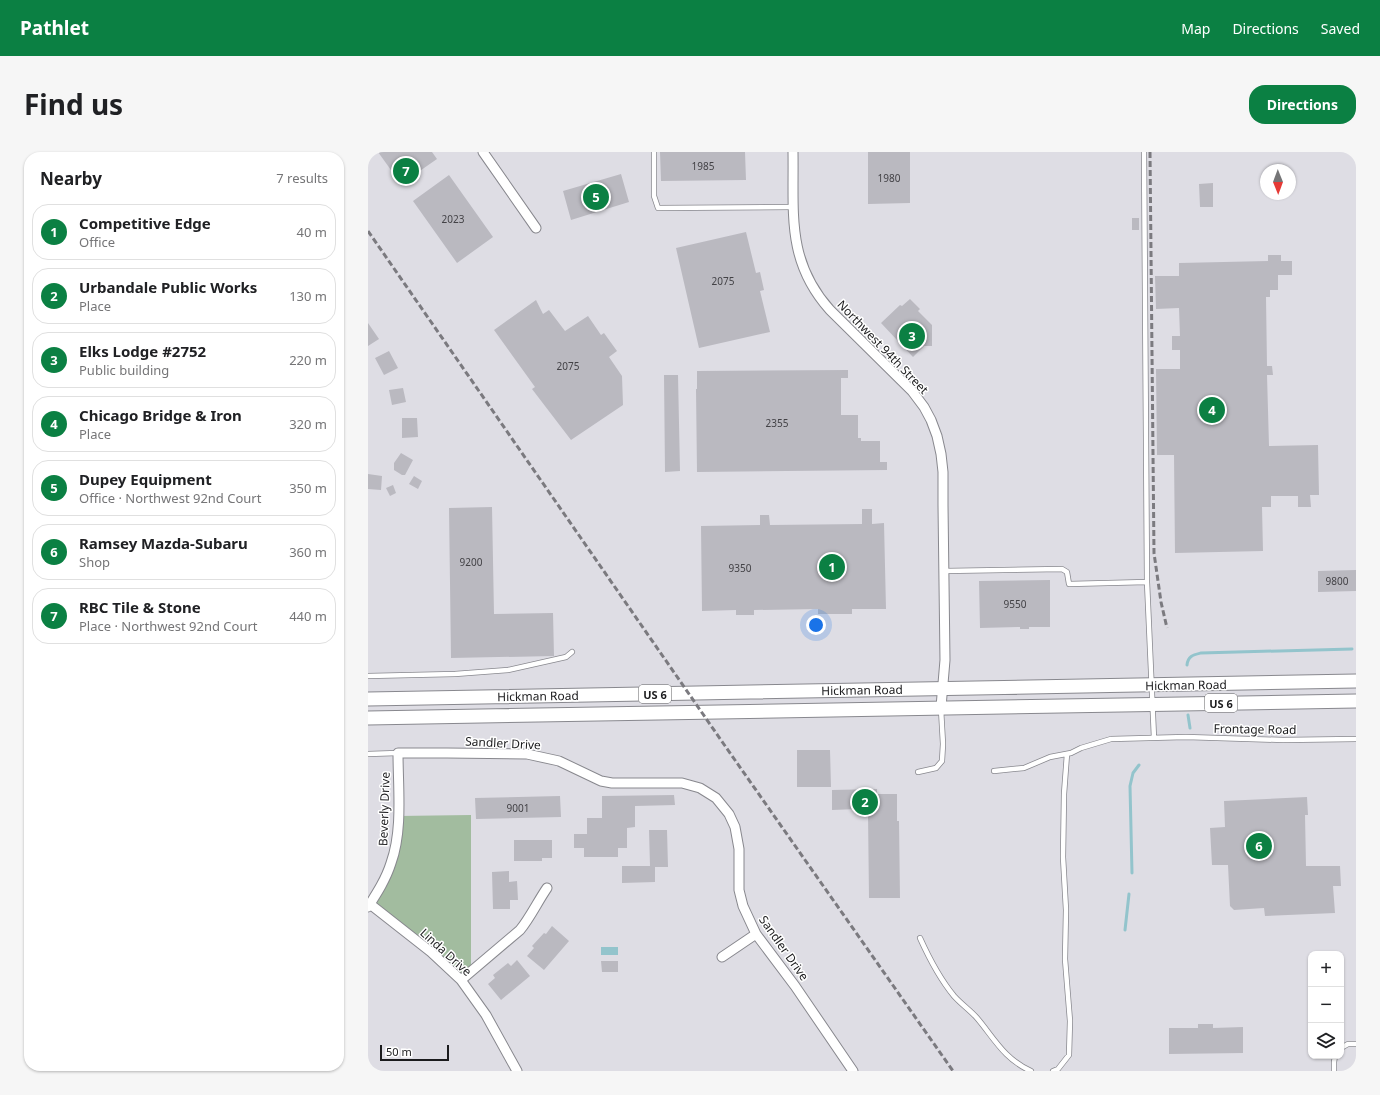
<!DOCTYPE html>
<html lang="en">
<head>
<meta charset="utf-8">
<style>
  :root { --surface:#fff; --page:#f6f6f6; --text:#202124; --muted:#757577; --line:#e0e0e0; --accent:#0b8043 }
  body { margin:0; font-family:"Noto Sans",sans-serif; background:var(--page); color:var(--text) }
  .controls { position:absolute; right:12px; bottom:12px; display:grid; overflow:hidden; border-radius:8px; box-shadow:0 1px 3px #0004 }
  .controls button { width:36px; height:36px; display:grid; place-items:center; padding:0; border:0; border-bottom:1px solid var(--line); background:var(--surface); color:var(--text); font:20px sans-serif }
  .compass { position:absolute; left:892px; top:12px; width:36px; height:36px; border-radius:50%; background:var(--surface); box-shadow:0 1px 3px #0004; rotate:179deg }
  .scale { position:absolute; left:12px; bottom:10px; width:69px; box-sizing:border-box; padding-left:4px; border:2px solid #1b1b1d; border-top:0; font-size:11px; line-height:14px; white-space:nowrap; color:#1b1b1d; -webkit-text-stroke:3px #fff; paint-order:stroke }
  .you { position:absolute; left:448px; top:473px; width:14px; height:14px; margin:-10px; border:3px solid #fff; border-radius:50%; background:#1a73e8; box-shadow:0 0 0 6px #1a73e833 }
  .badge { display:grid; place-items:center; width:26px; height:26px; border-radius:50%; background:var(--accent); color:#fff; font-size:13px; font-weight:700 }
  .pin { position:absolute; translate:-50% -50%; border:2px solid #fff; box-shadow:0 1px 4px #0006 }
  .list { margin:0; padding:0; list-style:none }
  h2 { display:flex; justify-content:space-between; align-items:center; height:52px; margin:0; padding:0 16px; font-size:17px }
  h2 small { font-size:13px; font-weight:400; color:var(--muted) }
  .list li { display:grid; grid-template-columns:26px 1fr auto; gap:12px; align-items:center; box-sizing:border-box; height:56px; margin:0 8px 8px; padding:0 8px; border:1px solid var(--line); border-radius:16px }
  .list b { display:block; font-size:15px; white-space:nowrap }
  .list p { margin:0; font-size:13px; white-space:nowrap; color:var(--muted) }
  .list em { font-size:13px; font-style:normal; color:var(--muted) }
  .icon { flex:none; width:22px; height:22px; fill:none; stroke:currentColor; stroke-width:2; stroke-linecap:round; stroke-linejoin:round }
  .map { position:relative; flex:none; width:988px; height:919px; overflow:hidden; border-radius:16px }
  header { display:flex; align-items:center; gap:24px; box-sizing:border-box; height:56px; padding:0 20px; background:var(--accent); color:#fff }
  header strong { font-size:19px }
  nav { display:flex; gap:22px; margin-inline-start:auto; font-size:14px }
  .intro { display:flex; align-items:center; justify-content:space-between; box-sizing:border-box; height:96px; padding:0 24px }
  h1 { margin:0; font-size:28px }
  .button { padding:10px 18px; border-radius:16px; background:var(--accent); color:#fff; font-size:14px; font-weight:700 }
  main { display:flex; gap:24px; padding:0 24px }
  aside { flex:1; background:var(--surface); border-radius:16px; box-shadow:0 1px 3px #0004 }
  .map>svg:first-child { display:block }
</style>
</head>
<body>
<header>
<strong>Pathlet</strong>
<nav><a>Map</a><a>Directions</a><a>Saved</a></nav>
</header>
<div class="intro"><h1>Find us</h1><a class="button">Directions</a></div>
<main>
<aside>
<h2>Nearby<small>7 results</small></h2>
<ul class="list">
<li><span class="badge">1</span><div><b>Competitive Edge</b><p>Office</p></div><em>40 m</em></li>
<li><span class="badge">2</span><div><b>Urbandale Public Works</b><p>Place</p></div><em>130 m</em></li>
<li><span class="badge">3</span><div><b>Elks Lodge #2752</b><p>Public building</p></div><em>220 m</em></li>
<li><span class="badge">4</span><div><b>Chicago Bridge &amp; Iron</b><p>Place</p></div><em>320 m</em></li>
<li><span class="badge">5</span><div><b>Dupey Equipment</b><p>Office · Northwest 92nd Court</p></div><em>350 m</em></li>
<li><span class="badge">6</span><div><b>Ramsey Mazda-Subaru</b><p>Shop</p></div><em>360 m</em></li>
<li><span class="badge">7</span><div><b>RBC Tile &amp; Stone</b><p>Place · Northwest 92nd Court</p></div><em>440 m</em></li>
</ul>
</aside>
<div class="map">
<svg width="988" height="919" viewBox="0 0 988 919">
  <rect width="100%" height="100%" fill="#dedde4"/>
  <path fill="#a2bc9f" d="M103,663v156l-10,9 -91,-76 17,-28 11,-60z"/>
  <path fill="#93c4cc" d="M233,795h17v8h-17z"/>
  <g fill="none" stroke-linecap="round" stroke-linejoin="round">
    <path stroke="#93c4cc" stroke-width="3" d="M819,513c1,-9 6,-10 14,-12l151,-4
      M820,563l2,13
      M764,721l-2,-87 3,-13 6,-8
      M757,778l4,-36"/>
  </g>
  <path fill="#bab9c0" d="M10,0h54l5,7 -36,25z
    M292,0h85l1,28 -85,1z
    M500,0h42v51l-42,1z
    M253,22l8,28 -58,18 -8,-29z
    M81,23l44,62 -36,26 -44,-62z
    M845,31v24h-13l-1,-23z
    M764,66h7v12h-7z
    M378,80l10,41 4,-1 4,18 -4,1 10,41 -71,16 -23,-100z
    M900,103h13v6h11v14h-14v15h-8v7h-4l1,69h5l1,9h-6l2,71 49,-1 1,50h-9l1,12h-13v-11h-27v11h-9l1,44 -88,2 -1,-98h-17l-1,-86h24v-19h-8v-14h8l-1,-28 -23,1 -1,-33h24v-13l89,-2z
    M542,147l10,10 -2,2 14,14v21h-8l-11,11 -32,-34 19,-18 2,1z
    M168,148l7,14 6,-4 16,21 23,-15 13,19 3,-2 13,18 -8,6 13,19 1,29 -52,35 -39,-51 3,-2 -41,-57z
    M0,171l11,16 -11,7z
    M21,199l9,17 -14,7 -9,-17z
    M480,218v8h-7v37h17v23h3v3h19v21h7v8l-190,2 -1,-83h1v-18z
    M296,223h14l2,96 -15,1z
    M35,236l3,14 -14,3 -3,-15z
    M34,266h15l1,19 -16,1z
    M33,301l12,7 -8,15h-3l-8,-5v-7z
    M0,322l14,2 -1,14 -13,-1z
    M46,324l8,5 -4,8 -9,-5z
    M25,333l3,8 -6,3 -4,-8z
    M124,355l2,107 59,-1 1,43 -103,2 -2,-150z
    M494,357h10v15l12,-1 2,86h-34v5h-34v-5l-64,1v5h-18v-5l-34,1 -1,-85 59,-1v-10h9l1,10 92,-1z
    M988,418v21l-38,1v-21z
    M682,428v47h-21v2h-9v-2l-40,1 -1,-47z
    M429,598h33l1,37h-34z
    M509,637v5h20v27h2l1,77h-31l-1,-85h-10v-4l-26,1v-20z
    M306,643l1,10 -40,1v21l-8,1v20h-9v9h-34v-9h-10v-14h13v-16h15v-22z
    M192,644l1,21 -85,2 -1,-21z
    M939,645l1,18h-3l1,51h34l1,20h-8l2,27 -70,3 -1,-8 -30,2 -4,-4 -2,-41h-16l-2,-37 15,-1 -1,-26z
    M281,678h18l1,37h-13v15l-33,1v-17h28z
    M146,688h38v18h-10v3h-28z
    M141,719v11l8,-1 1,19h-8v9h-17l-1,-37z
    M184,774l17,15 -25,29 -17,-14 7,-8 -2,-2 12,-13 2,1z
    M149,808l13,16 -29,24 -13,-16 7,-6 -2,-3 15,-12 3,3z
    M233,809h17v11h-16z
    M830,872h15v4l30,-1v26l-74,1v-26h29z"/>
  <g fill="none" stroke-linecap="round" stroke-linejoin="round">
    <g stroke="#88888e" stroke-width="6">
      <path id="service" d="M286,0v44l4,12 136,-1
        M776,0l3,430
        M576,419l118,-2 5,3 2,12 78,-2 7,156
        M0,524l87,-2 53,-4 58,-13 6,-5
        M0,602l30,-1
        M626,619l30,-3 26,-11 21,-4 10,-5 30,-9 75,-2 97,3 73,-1
        M550,620l18,-4 6,-7 1,-17 -2,-35
        M552,786c9,20 20,41 34,58 7,8 16,14 23,22 17,20 27,41 54,53
        M973,896l7,-4h8
        M685,919l5,-2 11,-14 1,-34 -5,-62 1,-49 -3,-53 1,-63 3,-40
        M966,919v-9l1,-6"/>
    </g>
    <g stroke="#88888e" stroke-width="11">
      <path id="minor" d="M115,0l53,76
        M425,0c1,61 -7,109 37,158l82,81 12,16 7,13 6,16 4,18 2,18v33l2,155 -4,47
        M2,752l61,48 30,28 25,35 31,56
        M0,755c9,-14 18,-28 23,-44 12,-33 7,-75 7,-110h49l80,1 32,7 42,20 11,2h70l18,5 16,10 13,16 6,13 4,22v41l4,16 13,28 39,52 58,85
        M354,805l34,-23
        M93,828l59,-50c10,-12 18,-29 27,-42"/>
    </g>
    <g stroke="#88888e" stroke-width="15">
      <path id="primary" d="M0,547l988,-18
        M0,566l988,-17"/>
    </g>
    <use href="#service" stroke="#fff" stroke-width="4.5"/>
    <use href="#minor" stroke="#fff" stroke-width="9"/>
    <use href="#primary" stroke="#fff" stroke-width="13"/>
    <path stroke="#7b7a7f" stroke-width="3" stroke-dasharray="6 3" stroke-linecap="butt" d="M782,0l4,401 7,49 6,26
      M0,79l355,512 230,328"/>
  </g>
  <g text-anchor="middle" dominant-baseline="central" stroke-width="3" stroke-linejoin="round" paint-order="stroke">
    <g font-size="10" fill="#434246">
      <text x="335" y="14">1985</text>
      <text x="521" y="26">1980</text>
      <text x="85" y="67">2023</text>
      <text x="355" y="129">2075</text>
      <text x="200" y="214">2075</text>
      <text x="409" y="271">2355</text>
      <text x="103" y="410">9200</text>
      <text x="372" y="416">9350</text>
      <text x="969" y="429">9800</text>
      <text x="647" y="452">9550</text>
      <text x="150" y="656">9001</text>
    </g>
    <g fill="#fff" stroke="#5f5f61" stroke-width="1">
      <rect x="271" y="533" width="32" height="18" rx="3"/>
      <rect x="837" y="542" width="32" height="18" rx="3"/>
    </g>
    <g font-size="11" font-weight="bold" fill="#1b1b1d">
      <text x="287" y="542">US 6</text>
      <text x="853" y="551">US 6</text>
    </g>
    <g font-size="12" fill="#1b1b1d" stroke="#fff">
      <text transform="translate(515 195) rotate(46)">Northwest 94th Street</text>
      <text transform="translate(818 533) rotate(-1)">Hickman Road</text>
      <text transform="translate(494 538) rotate(-1)">Hickman Road</text>
      <text transform="translate(170 544) rotate(-1)">Hickman Road</text>
      <text transform="translate(887 577) rotate(1)">Frontage Road</text>
      <text transform="translate(135 591) rotate(3)">Sandler Drive</text>
      <text transform="translate(16 657) rotate(-88)">Beverly Drive</text>
      <text transform="translate(416 796) rotate(55)">Sandler Drive</text>
      <text transform="translate(78 800) rotate(42)">Linda Drive</text>
    </g>
  </g>
</svg>
<div class="controls">
<button>+</button>
<button>−</button>
<button><svg class="icon" aria-label="layers" viewBox="0 0 24 24"><path d="M12 4l9 5-9 5-9-5zM3 14l9 5 9-5"/></svg></button>
</div>
<svg class="compass" viewBox="-18 -18 36 36"><path d="M0-13l5 13h-10z" fill="#e53935"/><path d="M0 13l5-13h-10z" fill="#757577"/></svg>
<div class="scale">50 m</div>
<div class="you"></div>
<div class="pin badge" style="left:464px;top:415px">1</div>
<div class="pin badge" style="left:497px;top:650px">2</div>
<div class="pin badge" style="left:544px;top:184px">3</div>
<div class="pin badge" style="left:844px;top:258px">4</div>
<div class="pin badge" style="left:228px;top:45px">5</div>
<div class="pin badge" style="left:891px;top:694px">6</div>
<div class="pin badge" style="left:38px;top:19px">7</div>
</div>
</main>
</body>
</html>
